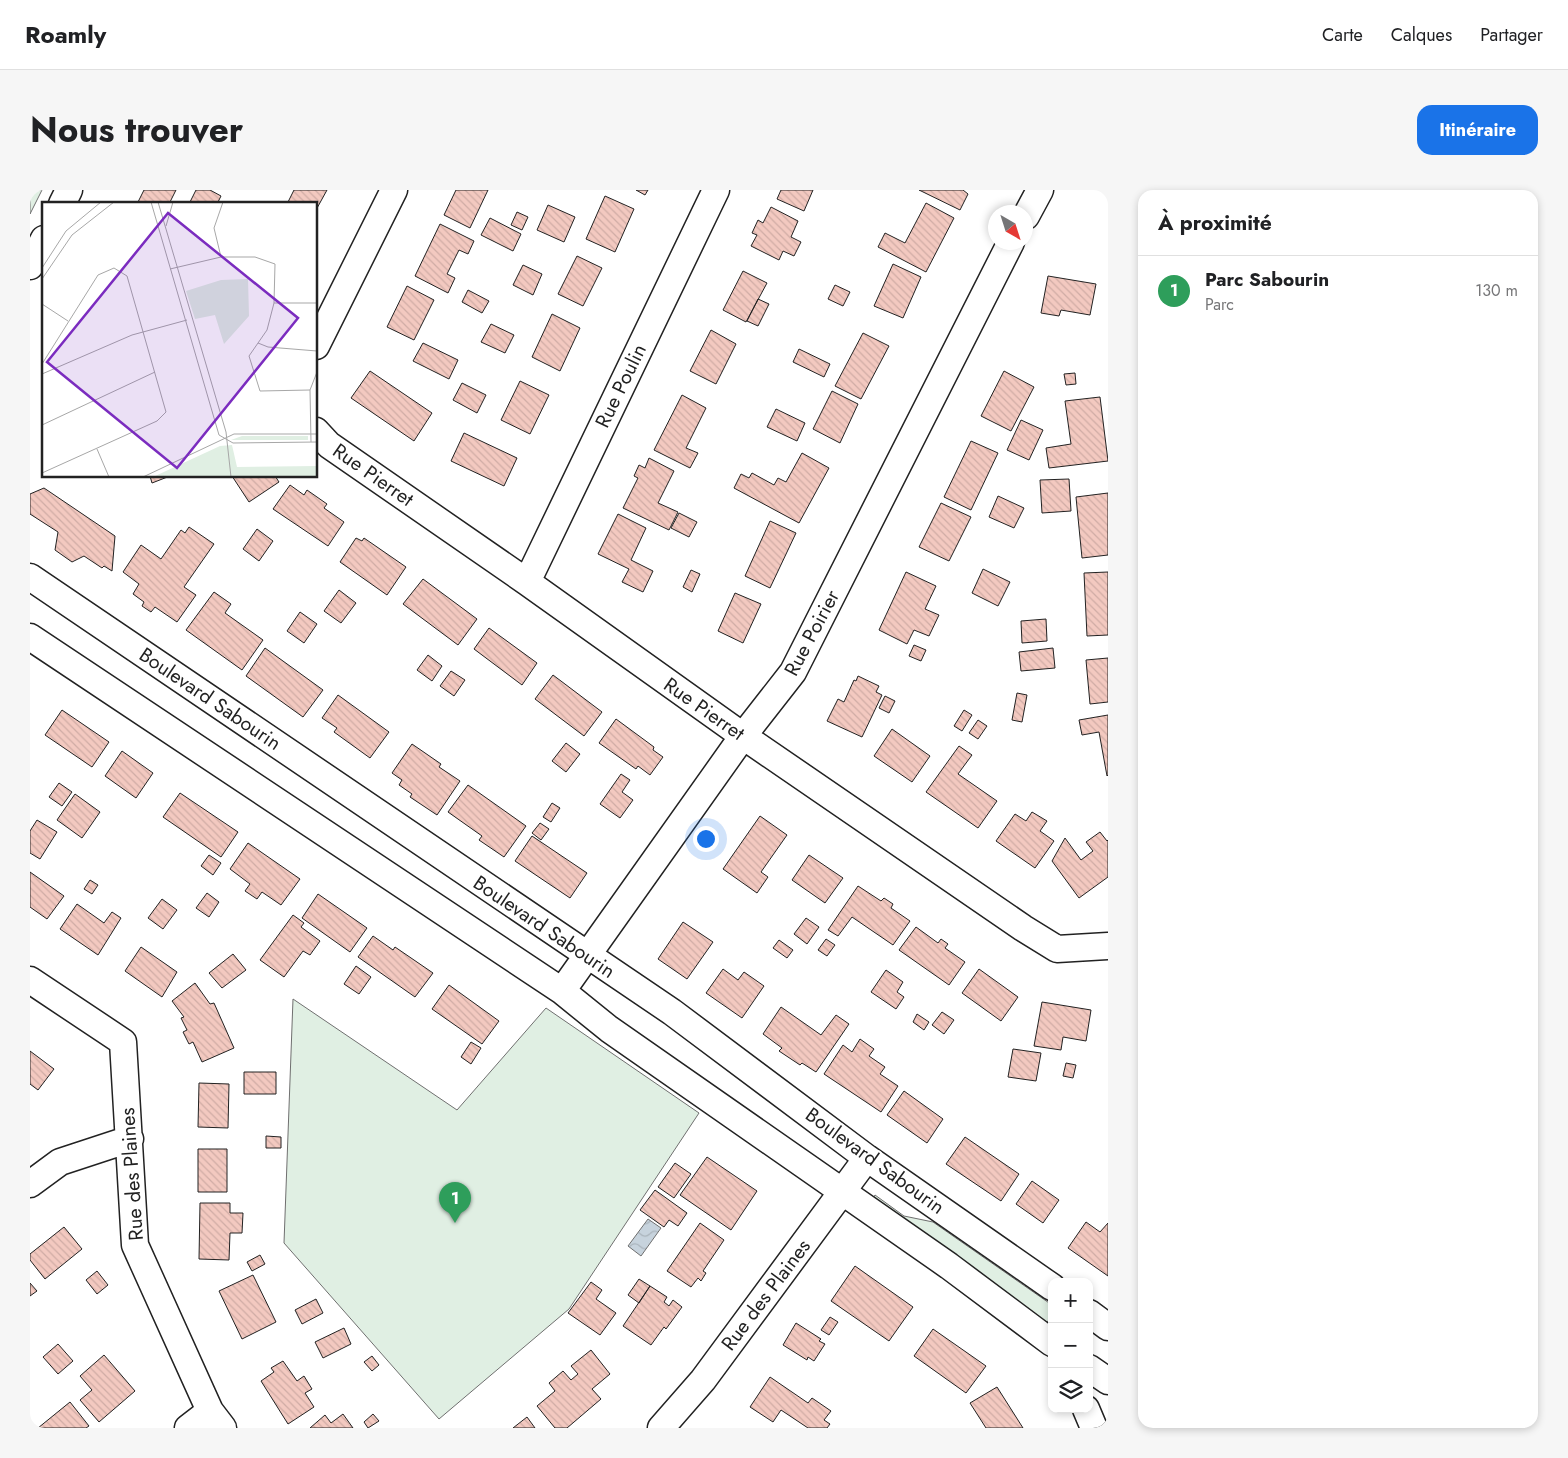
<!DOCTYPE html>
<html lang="fr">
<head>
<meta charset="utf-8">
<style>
  :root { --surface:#fff; --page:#f6f6f6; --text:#202124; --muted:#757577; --line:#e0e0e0; --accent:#1a73e8 }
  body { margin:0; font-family:Jost,sans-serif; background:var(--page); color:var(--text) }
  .controls { position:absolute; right:15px; bottom:15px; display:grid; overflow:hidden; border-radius:10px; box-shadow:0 2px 8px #0003 }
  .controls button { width:45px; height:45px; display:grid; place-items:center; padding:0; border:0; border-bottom:1px solid var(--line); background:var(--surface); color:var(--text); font:25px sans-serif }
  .compass { position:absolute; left:958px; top:15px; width:45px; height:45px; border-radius:50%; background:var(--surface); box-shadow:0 2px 8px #0003; rotate:141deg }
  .you { position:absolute; left:675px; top:648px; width:18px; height:18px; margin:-12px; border:4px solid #fff; border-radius:50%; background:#1a73e8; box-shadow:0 0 0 8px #1a73e833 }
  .badge { display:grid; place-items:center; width:32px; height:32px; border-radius:50%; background:var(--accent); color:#fff; font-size:16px; font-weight:700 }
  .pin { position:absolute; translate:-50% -41px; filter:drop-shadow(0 1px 2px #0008) }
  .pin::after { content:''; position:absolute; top:26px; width:18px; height:15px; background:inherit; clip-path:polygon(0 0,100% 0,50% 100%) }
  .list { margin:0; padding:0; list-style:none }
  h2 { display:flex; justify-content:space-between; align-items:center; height:65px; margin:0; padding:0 20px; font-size:21px }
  h2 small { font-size:16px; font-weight:400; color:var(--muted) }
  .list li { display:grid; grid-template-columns:32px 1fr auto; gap:15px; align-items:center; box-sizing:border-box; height:70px; padding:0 20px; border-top:1px solid var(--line) }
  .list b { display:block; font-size:19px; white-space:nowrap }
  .list p { margin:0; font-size:16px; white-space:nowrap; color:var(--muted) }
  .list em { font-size:16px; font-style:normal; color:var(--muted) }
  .icon { flex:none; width:28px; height:28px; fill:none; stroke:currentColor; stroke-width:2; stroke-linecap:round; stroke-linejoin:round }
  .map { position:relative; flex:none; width:1078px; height:1238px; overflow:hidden; border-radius:15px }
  header { display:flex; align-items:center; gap:30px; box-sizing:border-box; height:70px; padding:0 25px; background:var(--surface); border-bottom:1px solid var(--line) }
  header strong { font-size:24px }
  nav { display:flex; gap:28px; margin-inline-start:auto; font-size:18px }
  .intro { display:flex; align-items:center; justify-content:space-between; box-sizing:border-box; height:120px; padding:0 30px }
  h1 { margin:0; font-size:35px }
  .button { padding:12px 22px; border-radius:15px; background:var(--accent); color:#fff; font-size:18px; font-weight:700 }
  main { display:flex; gap:30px; padding:0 30px }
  aside { flex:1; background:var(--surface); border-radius:15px; box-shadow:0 2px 8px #0003 }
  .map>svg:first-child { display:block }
</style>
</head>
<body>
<header>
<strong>Roamly</strong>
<nav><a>Carte</a><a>Calques</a><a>Partager</a></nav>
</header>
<div class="intro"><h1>Nous trouver</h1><a class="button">Itinéraire</a></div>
<main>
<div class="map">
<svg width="1078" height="1238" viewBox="0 0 1078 1238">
  <defs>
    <pattern id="water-waves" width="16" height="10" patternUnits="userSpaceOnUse" patternTransform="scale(1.25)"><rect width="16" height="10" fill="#c7d3dd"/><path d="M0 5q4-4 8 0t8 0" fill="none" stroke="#abb5bd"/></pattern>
    <pattern id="building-back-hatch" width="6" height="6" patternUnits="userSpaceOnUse" patternTransform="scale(1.25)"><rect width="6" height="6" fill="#f3c9c0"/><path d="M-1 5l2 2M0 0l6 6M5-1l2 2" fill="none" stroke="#d0aca5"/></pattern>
  </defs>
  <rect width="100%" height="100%" fill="#fff"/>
  <path fill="#e0efe3" stroke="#6f6f6f" d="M0,0h12l-12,24z
    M263,809l164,111 89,-102 153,105 -130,196 -130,110 -155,-176z
    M845,1005l29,21 29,6 119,83 -1,15 -5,2 -173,-124z"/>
  <path fill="url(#water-waves)" stroke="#6f6f6f" d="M618,1029l13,9 -20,28 -13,-10z"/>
  <path fill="url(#building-back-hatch)" stroke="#222" d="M114,0h32l-7,14h-32z
    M166,0h14l11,6 -4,8h-24l-3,-2z
    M264,0h33l-11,20v-6h-29z
    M426,0h32l-18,38 -26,-13z
    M606,0h12l-3,5z
    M751,0h32l-9,21 -27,-12z
    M889,0h44l5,4 -8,16z
    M575,6l29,13 -19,43 -29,-13z
    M896,13l28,15 -28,54 -48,-25 7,-14 20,10z
    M518,15l27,12 -11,25 -27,-12z
    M741,17l27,14 -7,16 10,5 -7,14 -11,-5 -4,9 -28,-14 6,-11 -5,-2 6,-13 5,3z
    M487,22l11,5 -6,13 -11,-5z
    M460,28l31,16 -8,17 -32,-16z
    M410,34l34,17 -6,13 -9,-4 -12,24 8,4 -7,15 -33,-17z
    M547,66l25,12 -19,38 -25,-12z
    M863,74l28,13 -18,41 -29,-12z
    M493,75l19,9 -9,21 -20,-10z
    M713,81l24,12 -21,39 -23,-12z
    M1018,86l48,8 -6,31 -29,-5 -2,6 -18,-3z
    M805,95l15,7 -7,14 -15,-7z
    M377,96l27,14 -20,40 -27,-13z
    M438,100l21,11 -7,12 -20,-11z
    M728,109l11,5 -11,22 -11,-5z
    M522,124l28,14 -20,43 -28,-14z
    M461,134l23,11 -9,18 -24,-11z
    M681,140l25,14 -20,40 -26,-13z
    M833,143l26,13 -28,53 -26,-13z
    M393,153l35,17 -9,19 -36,-18z
    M769,159l31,15 -6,13 -31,-15z
    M340,181l62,42 -18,28 -63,-43z
    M974,181l30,16 -23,44 -30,-15z
    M1045,183l1,11 -10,1 -2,-11z
    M490,191l29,14 -19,39 -29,-14z
    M432,193l24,12 -9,18 -24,-13z
    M802,201l26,13 -18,39 -27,-14z
    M652,205l24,13 -20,40 12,5 -8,15 -36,-18z
    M1070,207l8,64 -59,7 -3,-20 25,-4 -6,-43z
    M746,219l29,14 -8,18 -30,-14z
    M991,230l22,10 -14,30 -22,-10z
    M434,243l53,25 -13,28 -53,-25z
    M941,251l27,12 -27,57 -27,-13z
    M772,263l27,15 -30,55 -65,-35 7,-14 8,4 3,-5 22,12 4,-7 8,4z
    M619,268l25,13 -16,32 20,9 -9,18 -46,-22 15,-30 -4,-2 5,-11 6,3z
    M120,286h20l-18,7z
    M202,286h43l4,6 -30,20z
    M1039,289l2,32 -29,2 -2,-33z
    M260,295l14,10 3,-5 20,14 -3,4 20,14 -16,24 -55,-37z
    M14,298l71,48 -3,35 -8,-5 -2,2 -18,-12 -12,6 -17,-12 3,-18 -28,-18v-20z
    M1078,303v62l-26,3 -6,-61z
    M968,306l26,12 -10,20 -25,-11z
    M911,313l30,14 -22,44 -30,-14z
    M649,323l18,9 -8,15 -18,-9z
    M588,324l28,14 -15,32 22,11 -10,21 -21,-10 7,-13 -31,-15z
    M740,331l26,12 -26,55 -25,-12z
    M159,337l25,17 -30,43 12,8 -19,27 -22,-15 -4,5 -9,-6 2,-4 -11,-8 6,-10 -16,-12 18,-27 20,14 20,-29 4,3z
    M227,339l16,12 -14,20 -16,-12z
    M326,348l6,3 2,-3 42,29 -19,28 -47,-33z
    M953,379l27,13 -12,24 -26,-13z
    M661,380l9,4 -8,18 -9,-5z
    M876,382l30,14 -11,23 14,6 -10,21 -15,-6 -7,14 -28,-14z
    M1078,382v63l-21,1 -3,-63z
    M393,389l54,40 -19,26 -55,-41z
    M309,400l17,13 -15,20 -17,-12z
    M184,402l17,12 -6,9 38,27 -21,30 -56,-40z
    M705,403l26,11 -18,39 -25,-12z
    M270,422l17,12 -13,19 -17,-12z
    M1016,429l1,22 -25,2 -1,-22z
    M459,438l48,35 -15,22 -48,-36z
    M884,455l12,5 -5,11 -12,-5z
    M235,458l58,42 -20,27 -57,-41z
    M1023,458l2,20 -34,3 -2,-19z
    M398,465l14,11 -10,15 -15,-11z
    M1078,468v44l-18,2 -4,-44z
    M421,481l14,9 -11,16 -14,-10z
    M523,485l49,37 -18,24 -49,-37z
    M828,486l21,10 -3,6 6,3 -20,42 -35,-16 11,-22 6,3 10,-22 2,1z
    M987,503l10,2 -5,27 -10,-2z
    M308,505l51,37 -19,26 -36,-26 3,-4 -15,-10z
    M855,506l10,5 -6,12 -10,-5z
    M32,520l47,32 -17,25 -47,-32z
    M934,520l8,5 -10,16 -8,-5z
    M1078,525v60l-1,1 -8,-44 -17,3 -3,-15z
    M586,529l38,28 -1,3 10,7 -13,18 -12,-9 -2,3 -37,-26z
    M948,530l9,6 -9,13 -9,-6z
    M862,539l38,27 -18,26 -38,-26z
    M536,553l14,11 -14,18 -14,-11z
    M382,554l29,20 -2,3 21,14 -23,34 -27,-18 2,-3 -13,-9 3,-5 -10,-7z
    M929,556l13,9 -14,19 39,27 -19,27 -52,-36z
    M92,561l31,22 -17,25 -31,-22z
    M591,584l9,6 -8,12 11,8 -13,18 -20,-14z
    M29,593l13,9 -10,14 -13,-9z
    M438,595l58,41 -22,31 -25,-17 3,-4 -34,-24z
    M150,603l58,39 -17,25 -58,-40z
    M45,604l25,18 -18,26 -25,-18z
    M522,613l8,5 -9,14 -8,-5z
    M1002,622l15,9 -7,10 14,10 -19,27 -39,-27 19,-27 11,7z
    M730,626l27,19 -26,37 7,5 -11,16 -34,-24z
    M7,630l20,12 -17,27 -10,-6v-22z
    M510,633l9,6 -8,11 -9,-7z
    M1070,642l7,9 1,-1v37l-29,21 -27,-37 13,-23 16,22 12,-9 -7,-9z
    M502,646l55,37 -17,25 -55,-37z
    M218,653l52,36 -19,26 -19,-13 -5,7 -12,-8 5,-7 -20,-15z
    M179,665l12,8 -8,12 -12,-9z
    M779,665l34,23 -18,25 -33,-23z
    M0,682l34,24 -17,23 -17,-12z
    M60,690l8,5 -6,9 -8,-5z
    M828,696l23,15 3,-3 9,6 -2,4 19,13 -17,24 -41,-28 -14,19 -10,-6z
    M177,703l12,9 -10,15 -13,-9z
    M288,704l49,34 -17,24 -48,-34z
    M132,709l15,11 -14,19 -15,-11z
    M47,714l27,19 8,-11 9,6 -23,37 -38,-26z
    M263,725l11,8 -3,4 19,14 -10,14 -7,-4 -19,26 -24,-17z
    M776,728l13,9 -12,17 -13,-10z
    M653,732l30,20 -26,37 -29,-20z
    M886,737l22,16 3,-4 7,5 -3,4 20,14 -16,23 -50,-35z
    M343,746l20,14 2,-3 38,26 -18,24 -57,-40z
    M796,749l9,6 -8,11 -9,-6z
    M749,750l14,10 -6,8 -14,-10z
    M111,757l36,25 -15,25 -37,-26z
    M203,764l13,16 -24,18 -13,-15z
    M326,776l15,11 -12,17 -15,-10z
    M693,779l15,11 6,-8 20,14 -22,32 -36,-25z
    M949,779l39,28 -17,24 -39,-28z
    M856,780l17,12 -6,10 7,5 -8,12 -25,-17z
    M165,793l15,21 4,-1 20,45 -32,14 -9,-20 -4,2 -6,-12 4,-2 -6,-12 3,-1 -12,-16z
    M419,795l50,36 -17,23 -50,-35z
    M1012,812l49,8 -5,31 -23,-4 -2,13 -27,-4z
    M751,817l40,28 15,-20 13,9 -33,48 -14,-9 -2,2 -21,-14 3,-3 -19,-14z
    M912,822l12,8 -10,14 -12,-9z
    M887,824l12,8 -5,8 -11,-8z
    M830,849l14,10 -5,7 16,11 -5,7 18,12 -17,26 -57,-38 19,-29 9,7z
    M441,852l10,6 -10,16 -10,-7z
    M983,859l28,4 -5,28 -28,-4z
    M0,861l24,18 -16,21 -8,-6z
    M1036,873l10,2 -3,13 -10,-2z
    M214,882h32v22h-32z
    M169,893l30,1 -1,44 -30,-1z
    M874,901l39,28 -16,24 -40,-28z
    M236,946l15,1v11h-15z
    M935,947l54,37 -18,27 -55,-37z
    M168,959h29v43h-29z
    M677,967l50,34 -26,39 -51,-35z
    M645,973l16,11 -17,24 -16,-11z
    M1002,991l27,19 -16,23 -27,-19z
    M625,1000l32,23 -9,13 -9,-6 -5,7 -24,-17z
    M170,1013h30v10h13l-1,20h-12l-1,27 -30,-1z
    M1056,1032l14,10 8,-9v53l-40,-28z
    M670,1033l24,17 -21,31 3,2 -5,8 -3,-3 -7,9 -24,-16z
    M34,1037l18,22 -37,30 -15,-19v-6z
    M230,1065l5,9 -13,7 -5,-9z
    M825,1076l58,41 -24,34 -58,-40z
    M67,1081l11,14 -11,9 -11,-14z
    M223,1085l23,47 -34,17 -23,-48z
    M609,1089l11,7 -11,17 -11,-8z
    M561,1092l11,8 -6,9 20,14 -16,22 -32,-22z
    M0,1093l7,8 -7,5z
    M620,1096l17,11 -3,5 5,4 4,-6 9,7 -16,22 -2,-2 -13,18 -28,-19z
    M286,1109l7,14 -21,11 -7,-14z
    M800,1127l8,5 -9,13 -8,-5z
    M766,1133l25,16 -2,2 6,3 -11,17 -6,-4 -1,3 -24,-15z
    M314,1138l7,16 -28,14 -8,-16z
    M903,1139l53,37 -20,27 -52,-37z
    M28,1154l15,17 -15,13 -15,-17z
    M561,1160l19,24 -18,15 9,10 -34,29h-12l-18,-22 18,-15 -6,-8 14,-12 8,9 7,-6 -7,-8z
    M74,1165l31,36 -36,31 -19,-22 12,-10 -12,-14z
    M342,1166l7,9 -7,6 -8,-9z
    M253,1171l14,20 7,-5 8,13 -7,4 9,14 -26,17 -27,-43 13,-9 -3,-4z
    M740,1187l38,26 4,-5 19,13 -7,9 6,4 -3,4h-19l-27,-18 -8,12 -23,-15z
    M967,1197l26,41h-37l-16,-25z
    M40,1212l19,24 -3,2h-48z
    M313,1224l10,14h-43l15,-13 6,8z
    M343,1224l6,7 -11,7 -4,-6z
    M497,1227l8,11h-22z"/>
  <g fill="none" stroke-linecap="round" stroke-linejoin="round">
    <g stroke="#222" stroke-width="29">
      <path id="minor" d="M32,14l7,-14
        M996,26l14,-26
        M0,76l14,-27
        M286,156l78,-156
        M286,241l13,14 198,137 216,154 280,192 34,21 51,-3
        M0,387l642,435 195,146 185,129
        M497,392l189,-392
        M0,447l532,354 47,38 340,237 103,77
        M0,790l93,62 12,203 75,166 13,17
        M532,801l181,-255 50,-64 218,-430
        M0,994l30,-22 70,-23
        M1059,1123l19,14
        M1059,1178l19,13
        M1056,1219l8,19
        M158,1238l22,-17
        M631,1238l42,-48 164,-222"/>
    </g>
    <use href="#minor" stroke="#fff" stroke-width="26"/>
  </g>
  <g text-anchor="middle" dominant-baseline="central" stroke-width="4" stroke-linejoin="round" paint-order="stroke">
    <g font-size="20" fill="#222" stroke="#fff">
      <text transform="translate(591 196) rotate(-64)">Rue Poulin</text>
      <text transform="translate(343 285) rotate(35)">Rue Pierret</text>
      <text transform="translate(782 443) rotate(-62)">Rue Poirier</text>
      <text transform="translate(180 509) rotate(34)">Boulevard Sabourin</text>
      <text transform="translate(674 519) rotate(35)">Rue Pierret</text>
      <text transform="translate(514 737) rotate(34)">Boulevard Sabourin</text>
      <text transform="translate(845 971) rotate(36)">Boulevard Sabourin</text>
      <text transform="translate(102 984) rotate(-94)">Rue des Plaines</text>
      <text transform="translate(736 1105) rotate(-53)">Rue des Plaines</text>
    </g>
  </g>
  <g transform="translate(12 12)">
    <rect width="275" height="275" fill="#fff"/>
    <path d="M206,77l1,37 -25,28 -9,-29 -20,4 -9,-28 35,-11zM200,234h66v4h-77zM190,243l5,22 80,-1v11h-164l67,-31z" fill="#e0efe3"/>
    <path fill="none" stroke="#a7a7a7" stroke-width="1" d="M109,0l68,233 14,8 84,-1M116,0l68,230 5,45M124,24l7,-24M179,55l-7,-29 9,-26M0,66l24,-37 35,-29M128,67l51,-12h34l20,7 -1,39 -7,27 -18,26 11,35 50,-1M0,77l30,-44 42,-33M232,101h43M0,102l26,17M216,141l10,4 49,4M0,162l56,-89 16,-7 13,8 39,136 -9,9 -115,52M0,172l90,-39 55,-15M0,223l113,-53M269,240l-1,-52 7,-18M55,247l12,28M101,275l91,-43h83"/>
    <path fill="#7b2cbf" fill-opacity="0.15" stroke="#7b2cbf" stroke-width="2.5" d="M126,11l130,105 -121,150 -130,-106z"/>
    <rect width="275" height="275" fill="none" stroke="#222" stroke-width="2.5"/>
  </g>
</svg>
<div class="controls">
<button>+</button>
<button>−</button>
<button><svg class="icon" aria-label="layers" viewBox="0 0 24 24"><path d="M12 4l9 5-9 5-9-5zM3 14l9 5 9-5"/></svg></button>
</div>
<svg class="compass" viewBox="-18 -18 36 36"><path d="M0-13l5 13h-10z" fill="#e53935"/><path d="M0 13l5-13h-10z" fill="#757577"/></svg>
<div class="you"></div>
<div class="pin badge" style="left:425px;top:1033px;background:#2e9e5b">1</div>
</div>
<aside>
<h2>À proximité<small></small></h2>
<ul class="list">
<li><span class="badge" style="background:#2e9e5b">1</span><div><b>Parc Sabourin</b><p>Parc</p></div><em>130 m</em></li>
</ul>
</aside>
</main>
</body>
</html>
